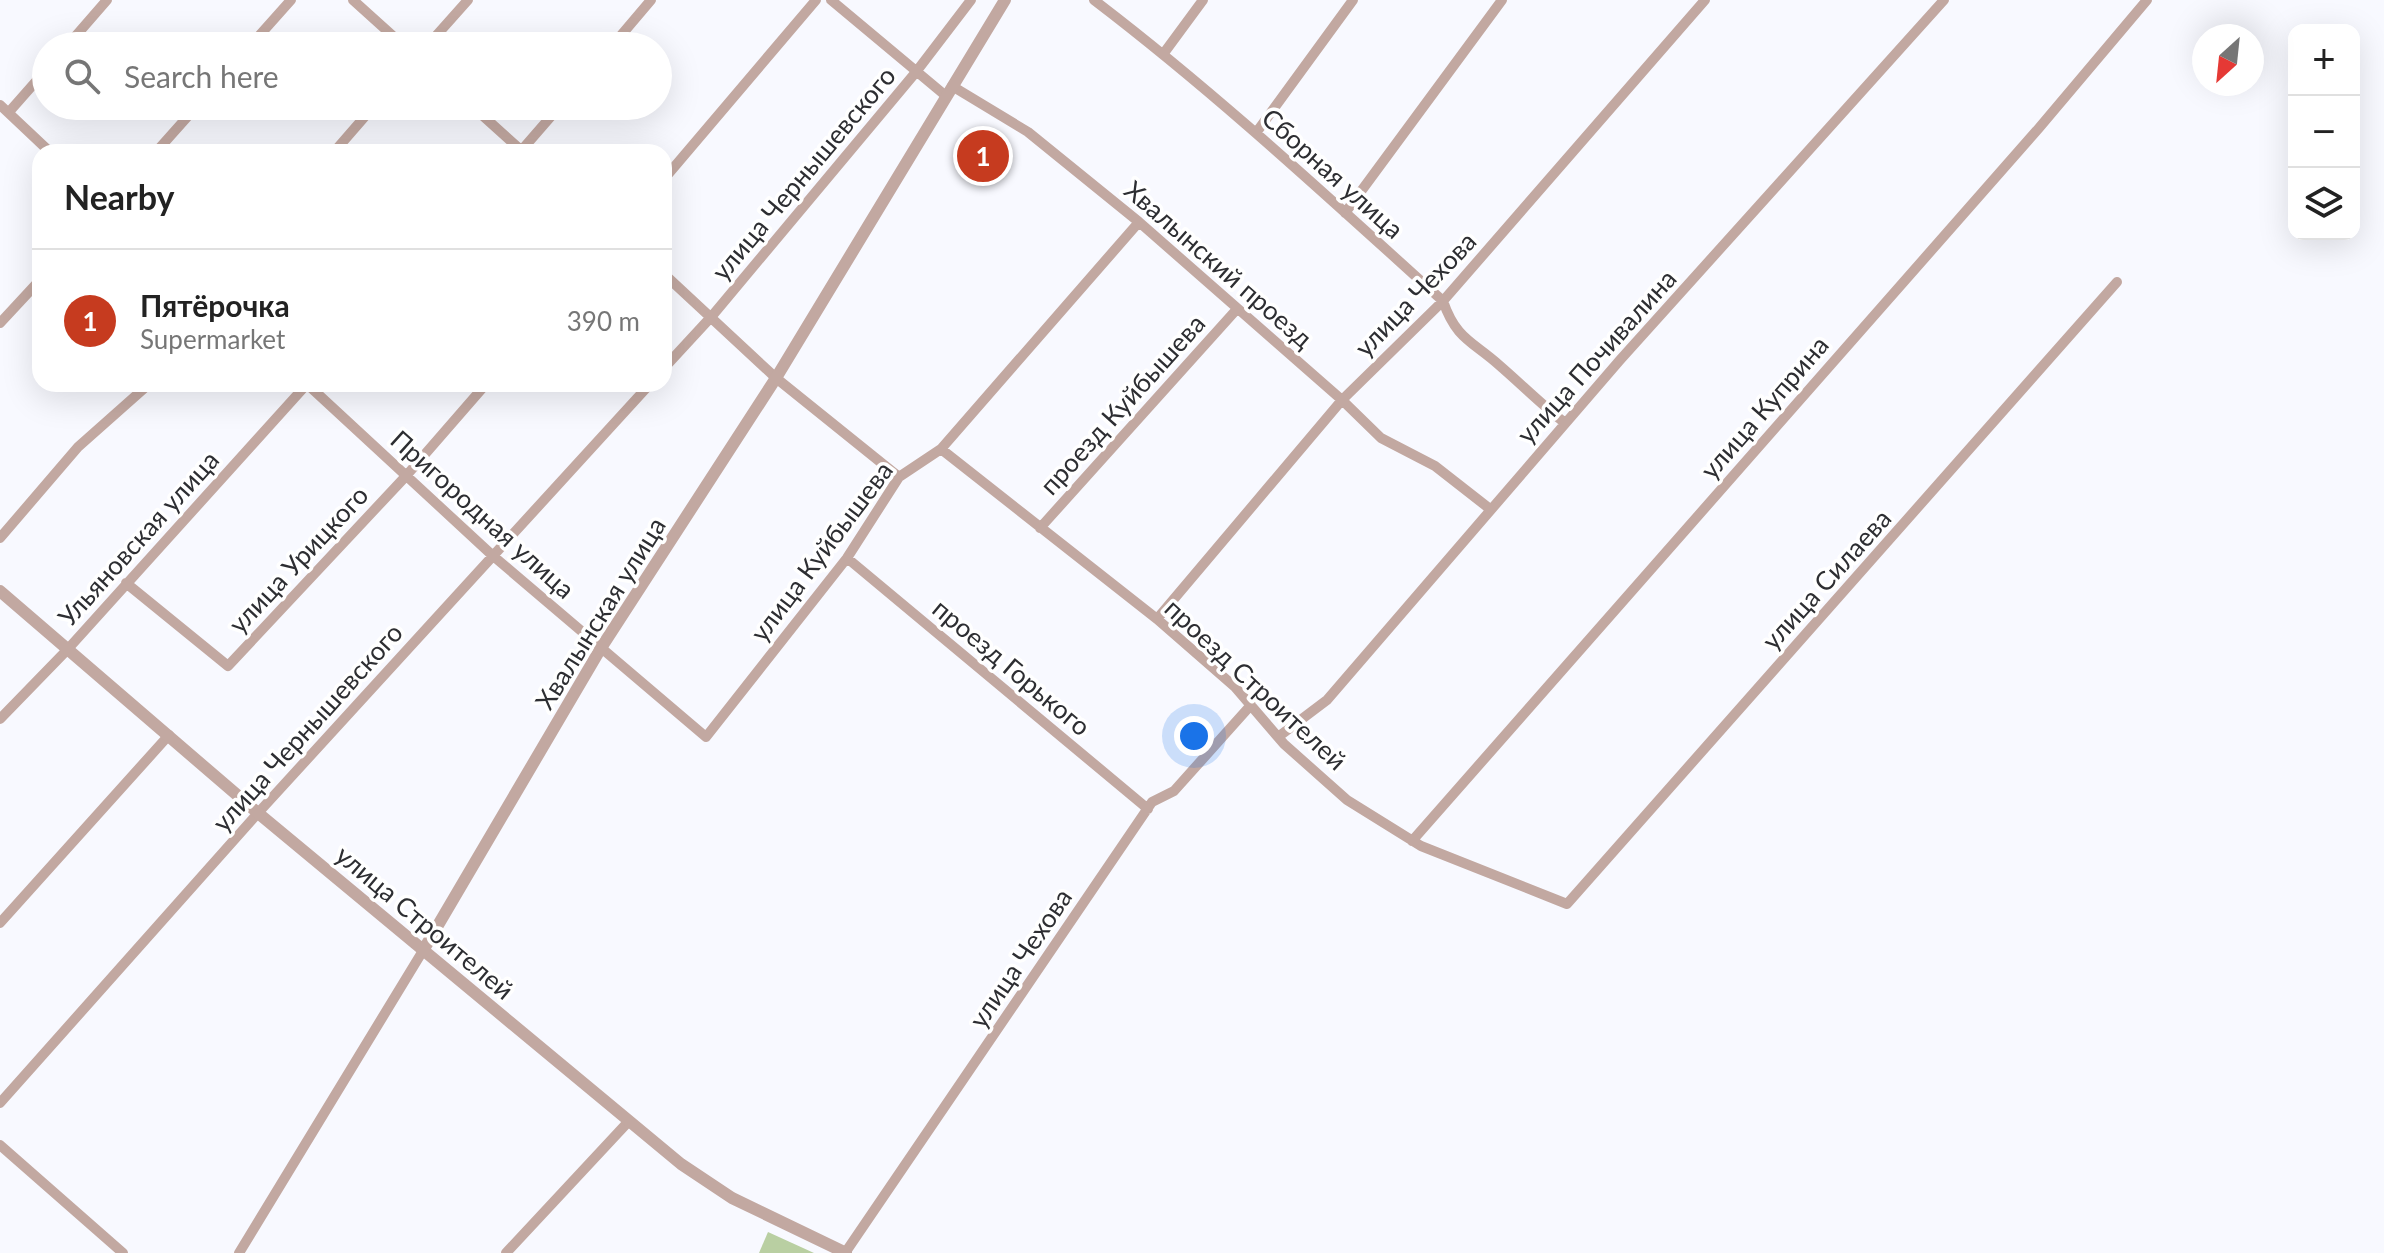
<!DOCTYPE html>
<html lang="en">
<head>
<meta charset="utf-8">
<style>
  :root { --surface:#fff; --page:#f2f2f2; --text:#222; --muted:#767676; --line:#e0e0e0; --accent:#c63b1f }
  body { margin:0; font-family:Lato,sans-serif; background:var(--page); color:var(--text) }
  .controls { position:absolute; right:24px; top:24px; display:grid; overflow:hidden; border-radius:16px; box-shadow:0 8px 32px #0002 }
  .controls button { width:72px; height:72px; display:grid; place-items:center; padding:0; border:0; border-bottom:2px solid var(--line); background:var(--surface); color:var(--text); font:40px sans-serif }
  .compass { position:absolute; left:2192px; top:24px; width:72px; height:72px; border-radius:50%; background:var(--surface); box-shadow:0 8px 32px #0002; rotate:207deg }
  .you { position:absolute; left:1194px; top:736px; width:28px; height:28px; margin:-20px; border:6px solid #fff; border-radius:50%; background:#1a73e8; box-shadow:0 0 0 12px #1a73e833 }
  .badge { display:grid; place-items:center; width:52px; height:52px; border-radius:50%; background:var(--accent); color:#fff; font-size:26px; font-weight:700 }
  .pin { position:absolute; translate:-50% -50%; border:4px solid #fff; box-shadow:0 2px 8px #0006 }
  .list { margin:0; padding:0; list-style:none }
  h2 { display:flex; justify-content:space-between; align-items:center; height:104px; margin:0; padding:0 32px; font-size:34px }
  h2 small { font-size:26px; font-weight:400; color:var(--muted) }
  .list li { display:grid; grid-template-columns:52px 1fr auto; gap:24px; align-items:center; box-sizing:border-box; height:144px; padding:0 32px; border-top:2px solid var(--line) }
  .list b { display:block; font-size:30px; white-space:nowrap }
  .list p { margin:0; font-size:26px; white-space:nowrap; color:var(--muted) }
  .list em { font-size:26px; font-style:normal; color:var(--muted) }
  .icon { flex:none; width:44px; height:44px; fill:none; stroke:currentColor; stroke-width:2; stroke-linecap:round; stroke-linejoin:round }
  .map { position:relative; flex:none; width:2384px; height:1253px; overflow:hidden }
  .search { position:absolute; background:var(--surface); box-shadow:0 8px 32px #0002; left:32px; top:32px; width:640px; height:88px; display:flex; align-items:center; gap:20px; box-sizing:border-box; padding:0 28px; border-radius:44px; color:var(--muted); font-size:30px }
  .panel { position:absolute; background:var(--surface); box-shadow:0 8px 32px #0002; left:32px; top:144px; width:640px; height:248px; border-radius:24px }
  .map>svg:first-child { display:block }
</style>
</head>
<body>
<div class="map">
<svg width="2384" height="1253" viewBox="0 0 2384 1253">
  <rect width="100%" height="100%" fill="#f8f9ff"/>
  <path fill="#b9cfa2" d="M768,1232l46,21h-55z"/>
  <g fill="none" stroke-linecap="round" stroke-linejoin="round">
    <path stroke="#c2a8a1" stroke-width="10" d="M353,0l51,46
      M831,0l115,96
      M1094,0c122,93 235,198 349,301 13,38 29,40 56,64 22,19 43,40 66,58
      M67,46l40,-46
      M250,46l41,-46
      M427,46l41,-46
      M612,46l39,-46
      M1164,53l39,-53
      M952,86l76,46 111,90 203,178 39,38 54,28 55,43
      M0,105l50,47
      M472,106l51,46
      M9,112l37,-42
      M1256,133l97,-133
      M156,152l41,-46
      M334,152l40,-46
      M520,152l40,-46
      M664,179l152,-179
      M1345,213l157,-213
      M664,274l112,104 123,99
      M0,323l40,-43
      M664,368l48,-52 204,-244 55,-72
      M307,384l185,171 214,182 141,-179 52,-81 42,-28 198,-227
      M941,449l216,170 78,68 49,57 63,56 74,46 146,58 550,-622
      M1040,528l197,-219
      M0,538l78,-91 71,-63
      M847,558l301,251
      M126,583l102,83 178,-190 80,-92
      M1157,619l185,-219 101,-99 262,-301
      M0,719l67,-69 240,-266
      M1278,737l49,-37 293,-340 324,-360
      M1412,841l627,-713 108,-128
      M0,923l169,-188
      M0,1103l258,-290 392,-429
      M0,1145l123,108
      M239,1253l185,-304
      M506,1253l123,-132
      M845,1253l307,-451 22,-11 77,-86"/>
    <path stroke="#c2a8a1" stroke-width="12" d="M0,591l258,222 423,351 51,34 114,55
      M424,949l177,-301 175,-270 229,-378"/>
  </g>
  <g text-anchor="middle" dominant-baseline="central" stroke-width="7" stroke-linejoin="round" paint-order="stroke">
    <g font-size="26" fill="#2d2e32" stroke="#fff">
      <text transform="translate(803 173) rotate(-50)">улица Чернышевского</text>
      <text transform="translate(1333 173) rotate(42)">Сборная улица</text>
      <text transform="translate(1219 264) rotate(41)">Хвалынский проезд</text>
      <text transform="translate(1415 294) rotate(-46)">улица Чехова</text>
      <text transform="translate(1596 356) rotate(-48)">улица Почивалина</text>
      <text transform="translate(1122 404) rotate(-48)">проезд Куйбышева</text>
      <text transform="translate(1764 407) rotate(-49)">улица Куприна</text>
      <text transform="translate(483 514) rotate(42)">Пригородная улица</text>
      <text transform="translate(138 538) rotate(-48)">Ульяновская улица</text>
      <text transform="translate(821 551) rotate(-53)">улица Куйбышева</text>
      <text transform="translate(298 559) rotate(-47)">улица Урицкого</text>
      <text transform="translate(1826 579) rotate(-48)">улица Силаева</text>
      <text transform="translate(600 613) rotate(-58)">Хвалынская улица</text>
      <text transform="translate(1012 667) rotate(40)">проезд Горького</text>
      <text transform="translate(1256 684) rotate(43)">проезд Строителей</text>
      <text transform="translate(307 727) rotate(-48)">улица Чернышевского</text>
      <text transform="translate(425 922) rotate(40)">улица Строителей</text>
      <text transform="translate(1020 958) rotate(-56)">улица Чехова</text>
    </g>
  </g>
</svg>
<div class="controls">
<button>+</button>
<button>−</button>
<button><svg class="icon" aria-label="layers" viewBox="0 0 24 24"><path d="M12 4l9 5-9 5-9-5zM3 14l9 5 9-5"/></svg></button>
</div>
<svg class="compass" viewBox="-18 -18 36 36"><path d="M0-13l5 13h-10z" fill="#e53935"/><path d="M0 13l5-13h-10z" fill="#767676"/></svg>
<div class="you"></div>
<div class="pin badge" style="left:983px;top:156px">1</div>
<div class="search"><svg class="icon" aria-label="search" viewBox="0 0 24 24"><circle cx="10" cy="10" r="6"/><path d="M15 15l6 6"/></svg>Search here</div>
<section class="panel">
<h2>Nearby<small></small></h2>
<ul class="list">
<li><span class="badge">1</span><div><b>Пятёрочка</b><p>Supermarket</p></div><em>390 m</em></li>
</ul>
</section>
</div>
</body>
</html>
